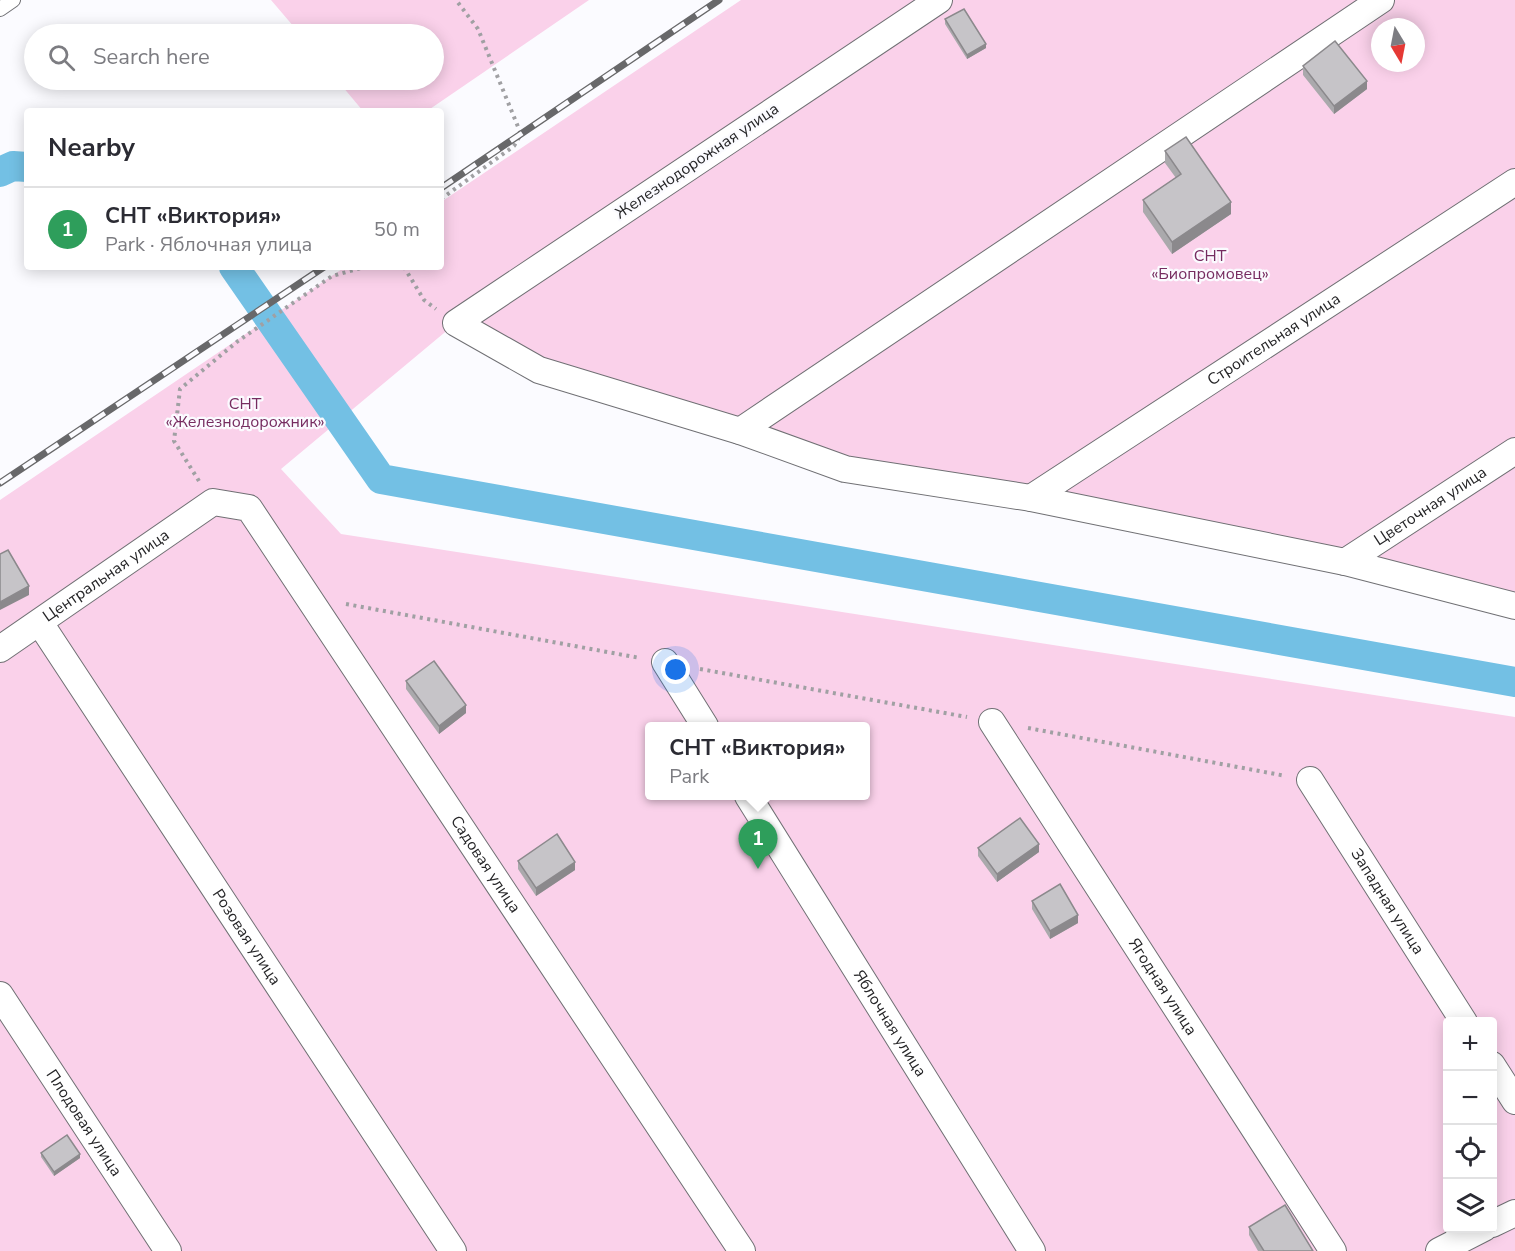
<!DOCTYPE html>
<html lang="en">
<head>
<meta charset="utf-8">
<style>
  :root { --surface:#fff; --page:#f2f2f3; --text:#2b2b33; --muted:#7c7c81; --line:#e1e1e2; --accent:#a56b2b }
  body { margin:0; font-family:"Nunito Sans",sans-serif; background:var(--page); color:var(--text) }
  .controls { position:absolute; right:18px; bottom:18px; display:grid; overflow:hidden; border-radius:6px; box-shadow:0 3px 15px #0003 }
  .controls button { width:54px; height:54px; display:grid; place-items:center; padding:0; border:0; border-bottom:2px solid var(--line); background:var(--surface); color:var(--text); font:30px sans-serif }
  .compass { position:absolute; left:1371px; top:18px; width:54px; height:54px; border-radius:50%; background:var(--surface); box-shadow:0 3px 15px #0003; rotate:170deg }
  .you { position:absolute; left:676px; top:670px; width:21px; height:21px; margin:-15px; border:4px solid #fff; border-radius:50%; background:#1a73e8; box-shadow:0 0 0 9px #1a73e833 }
  .badge { display:grid; place-items:center; width:39px; height:39px; border-radius:50%; background:var(--accent); color:#fff; font-size:20px; font-weight:700 }
  .pin { position:absolute; translate:-50% -50px; filter:drop-shadow(0 2px 3px #0008) }
  .pin::after { content:''; position:absolute; top:32px; width:21px; height:18px; background:inherit; clip-path:polygon(0 0,100% 0,50% 100%) }
  .popup { position:absolute; left:645px; top:722px; width:225px; height:78px; box-sizing:border-box; display:grid; place-content:center; border-radius:6px; background:var(--surface); filter:drop-shadow(0 2px 4px #0005); font-size:20px; white-space:nowrap; color:var(--muted) }
  .popup b { font-size:22px; color:var(--text) }
  .popup::after { content:''; position:absolute; left:50%; top:100%; margin-left:-12px; border:12px solid transparent; border-top-color:var(--surface) }
  .list { margin:0; padding:0; list-style:none }
  h2 { display:flex; justify-content:space-between; align-items:center; height:78px; margin:0; padding:0 24px; font-size:26px }
  h2 small { font-size:20px; font-weight:400; color:var(--muted) }
  .list li { display:grid; grid-template-columns:39px 1fr auto; gap:18px; align-items:center; box-sizing:border-box; height:84px; padding:0 24px; border-top:2px solid var(--line) }
  .list b { display:block; font-size:22px; white-space:nowrap }
  .list p { margin:0; font-size:20px; white-space:nowrap; color:var(--muted) }
  .list em { font-size:20px; font-style:normal; color:var(--muted) }
  .icon { flex:none; width:33px; height:33px; fill:none; stroke:currentColor; stroke-width:2; stroke-linecap:round; stroke-linejoin:round }
  .map { position:relative; flex:none; width:1515px; height:1251px; overflow:hidden }
  .search { position:absolute; background:var(--surface); box-shadow:0 3px 15px #0003; left:24px; top:24px; width:420px; height:66px; display:flex; align-items:center; gap:15px; box-sizing:border-box; padding:0 21px; border-radius:33px; color:var(--muted); font-size:22px }
  .panel { position:absolute; background:var(--surface); box-shadow:0 3px 15px #0003; left:24px; top:108px; width:420px; height:162px; border-radius:6px }
  .map>svg:first-child { display:block }
</style>
</head>
<body>
<div class="map">
<svg width="1515" height="1251" viewBox="0 0 1515 1251">
  <rect width="100%" height="100%" fill="#fbfbff"/>
  <path fill="#fad1ea" fill-rule="evenodd" d="M271,0h318l-162,111h-64l-26,-31h97v-46h-134z
    M741,0h774v606l-670,-137 -306,-99 -83,-47 -175,146 60,65 1174,183v534h-1515v-751l345,-233h96v-65zM1380,27h36v36h-36zM650,726h216v70h-216zM1448,1022h44v206h-44z"/>
  <g fill="none" stroke-linecap="round" stroke-linejoin="round">
    <path stroke="#73c0e4" stroke-width="30" d="M0,172l13,-6 14,1
      M234,267l147,212 1134,203"/>
    <g stroke="#707074" stroke-width="16">
      <path id="lane" d="M0,9l13,-9"/>
    </g>
    <g stroke="#707074" stroke-width="28">
      <g id="street">
        <path d="M939,0l-483,323 83,47 201,61 105,38 186,29 314,64 170,44"/>
        <path d="M740,431l641,-431"/>
        <path id="s1" d="M1031,498l484,-316"/>
        <path id="s2" d="M1345,562l170,-111"/>
        <path id="s3" d="M40,623l413,628"/>
        <path id="s4" d="M0,649l213,-147 36,6 493,743"/>
        <path d="M665,662l40,64"/>
        <path id="s5" d="M992,722l341,529"/>
        <path id="s6" d="M1310,780l154,242"/>
        <path id="s7" d="M748,796l284,455"/>
        <path id="s8" d="M0,995l168,256"/>
        <path d="M1492,1065l23,36"/>
        <path d="M1492,1224l23,-11"/>
        <path d="M1439,1251l45,-23"/>
      </g>
    </g>
    <path stroke="#a0a0a3" stroke-width="4" stroke-dasharray="3 4.5" stroke-linecap="butt" d="M441,199l73,-53 7,-12 -43,-105 -22,-29
      M404,267l20,33 12,9
      M199,481l-25,-40 6,-52 58,-48 94,-65 33,-9
      M346,604l294,54
      M700,669l267,48
      M1028,728l258,48"/>
    <use href="#lane" stroke="#fff" stroke-width="14"/>
    <use href="#street" stroke="#fff" stroke-width="26"/>
    <g stroke="#68686a" stroke-width="7">
      <path id="rail" d="M441,188l278,-188
        M0,483l324,-216"/>
    </g>
    <use href="#rail" stroke="#fbfbff" stroke-width="4.5" stroke-dasharray="14" stroke-linecap="butt"/>
  </g>
  <path fill="#aaa9ac" d="M945,19l41,29 -19,11 -22,-35z
    M1303,66l64,23 -33,25 -31,-39z
    M1165,151l66,63 -59,40 -29,-42v-12l33,-22 -11,-15z
    M406,681l60,32 -27,21 -33,-45z
    M978,848l61,4 -42,30 -19,-26z
    M518,861l57,9 -39,26 -18,-27z
    M1032,901l46,22 -28,16 -18,-30z
    M41,1153l39,5 -26,18 -13,-19z
    M1249,1227l64,24h-55l-9,-16z"/>
  <path fill="#8b898c" d="M986,44v4l-19,11v-4z
    M1367,81v8l-33,25v-8z
    M1231,202v12l-59,40v-12z
    M29,586v9l-29,15v-8z
    M466,705v8l-27,21v-8z
    M1039,844v8l-42,30v-8z
    M575,862v8l-39,26v-8z
    M1078,915v8l-28,16v-8z
    M80,1154v4l-26,18v-4z"/>
  <path fill="#c6c4c8" stroke="#8b898c" stroke-width="1.5" d="M964,9l22,35 -19,11 -22,-36z
    M1335,41l32,40 -33,25 -31,-40z
    M1186,137l45,65 -59,40 -29,-42 38,-26 -16,-23z
    M8,550l21,36 -29,16v-48z
    M434,661l32,44 -27,21 -33,-45z
    M1020,818l19,26 -42,30 -19,-26z
    M557,834l18,28 -39,26 -18,-27z
    M1060,884l18,31 -28,16 -18,-30z
    M67,1135l13,19 -26,18 -13,-19z
    M1285,1205l28,46h-49l-15,-24z"/>
  <g text-anchor="middle" dominant-baseline="central" stroke-width="4.5" stroke-linejoin="round" paint-order="stroke">
    <g font-size="16" fill="#262628" stroke="#fbfbff">
      <text transform="translate(697 161) rotate(-34)">Железнодорожная улица</text>
      <text stroke="none"><textPath href="#s1" startOffset="290">Строительная улица</textPath></text>
      <text stroke="none"><textPath href="#s2" startOffset="102">Цветочная улица</textPath></text>
      <text stroke="none"><textPath href="#s4" startOffset="129">Центральная улица</textPath></text>
      <text stroke="none"><textPath href="#s4" startOffset="723">Садовая улица</textPath></text>
      <text stroke="none"><textPath href="#s6" startOffset="144">Западная улица</textPath></text>
      <text stroke="none"><textPath href="#s3" startOffset="376">Розовая улица</textPath></text>
      <text stroke="none"><textPath href="#s5" startOffset="315">Ягодная улица</textPath></text>
      <text stroke="none"><textPath href="#s7" startOffset="268">Яблочная улица</textPath></text>
      <text stroke="none"><textPath href="#s8" startOffset="153">Плодовая улица</textPath></text>
    </g>
    <g font-size="16" fill="#762c60" stroke="#fbfbff">
      <text x="1210" y="256">СНТ<tspan x="1210" dy="18">«Биопромовец»</tspan></text>
      <text x="245" y="404">СНТ<tspan x="245" dy="18">«Железнодорожник»</tspan></text>
    </g>
  </g>
</svg>
<div class="controls">
<button>+</button>
<button>−</button>
<button><svg class="icon" aria-label="locate" viewBox="0 0 24 24"><circle cx="12" cy="12" r="6"/><path d="M12 2v4M12 18v4M2 12h4M18 12h4"/></svg></button>
<button><svg class="icon" aria-label="layers" viewBox="0 0 24 24"><path d="M12 4l9 5-9 5-9-5zM3 14l9 5 9-5"/></svg></button>
</div>
<svg class="compass" viewBox="-18 -18 36 36"><path d="M0-13l5 13h-10z" fill="#e53935"/><path d="M0 13l5-13h-10z" fill="#7c7c81"/></svg>
<div class="you"></div>
<div class="pin badge" style="left:758px;top:869px;background:#2e9e5b">1</div>
<div class="popup"><b>СНТ «Виктория»</b>Park</div>
<div class="search"><svg class="icon" aria-label="search" viewBox="0 0 24 24"><circle cx="10" cy="10" r="6"/><path d="M15 15l6 6"/></svg>Search here</div>
<section class="panel">
<h2>Nearby<small></small></h2>
<ul class="list">
<li><span class="badge" style="background:#2e9e5b">1</span><div><b>СНТ «Виктория»</b><p>Park · Яблочная улица</p></div><em>50 m</em></li>
</ul>
</section>
</div>
</body>
</html>
